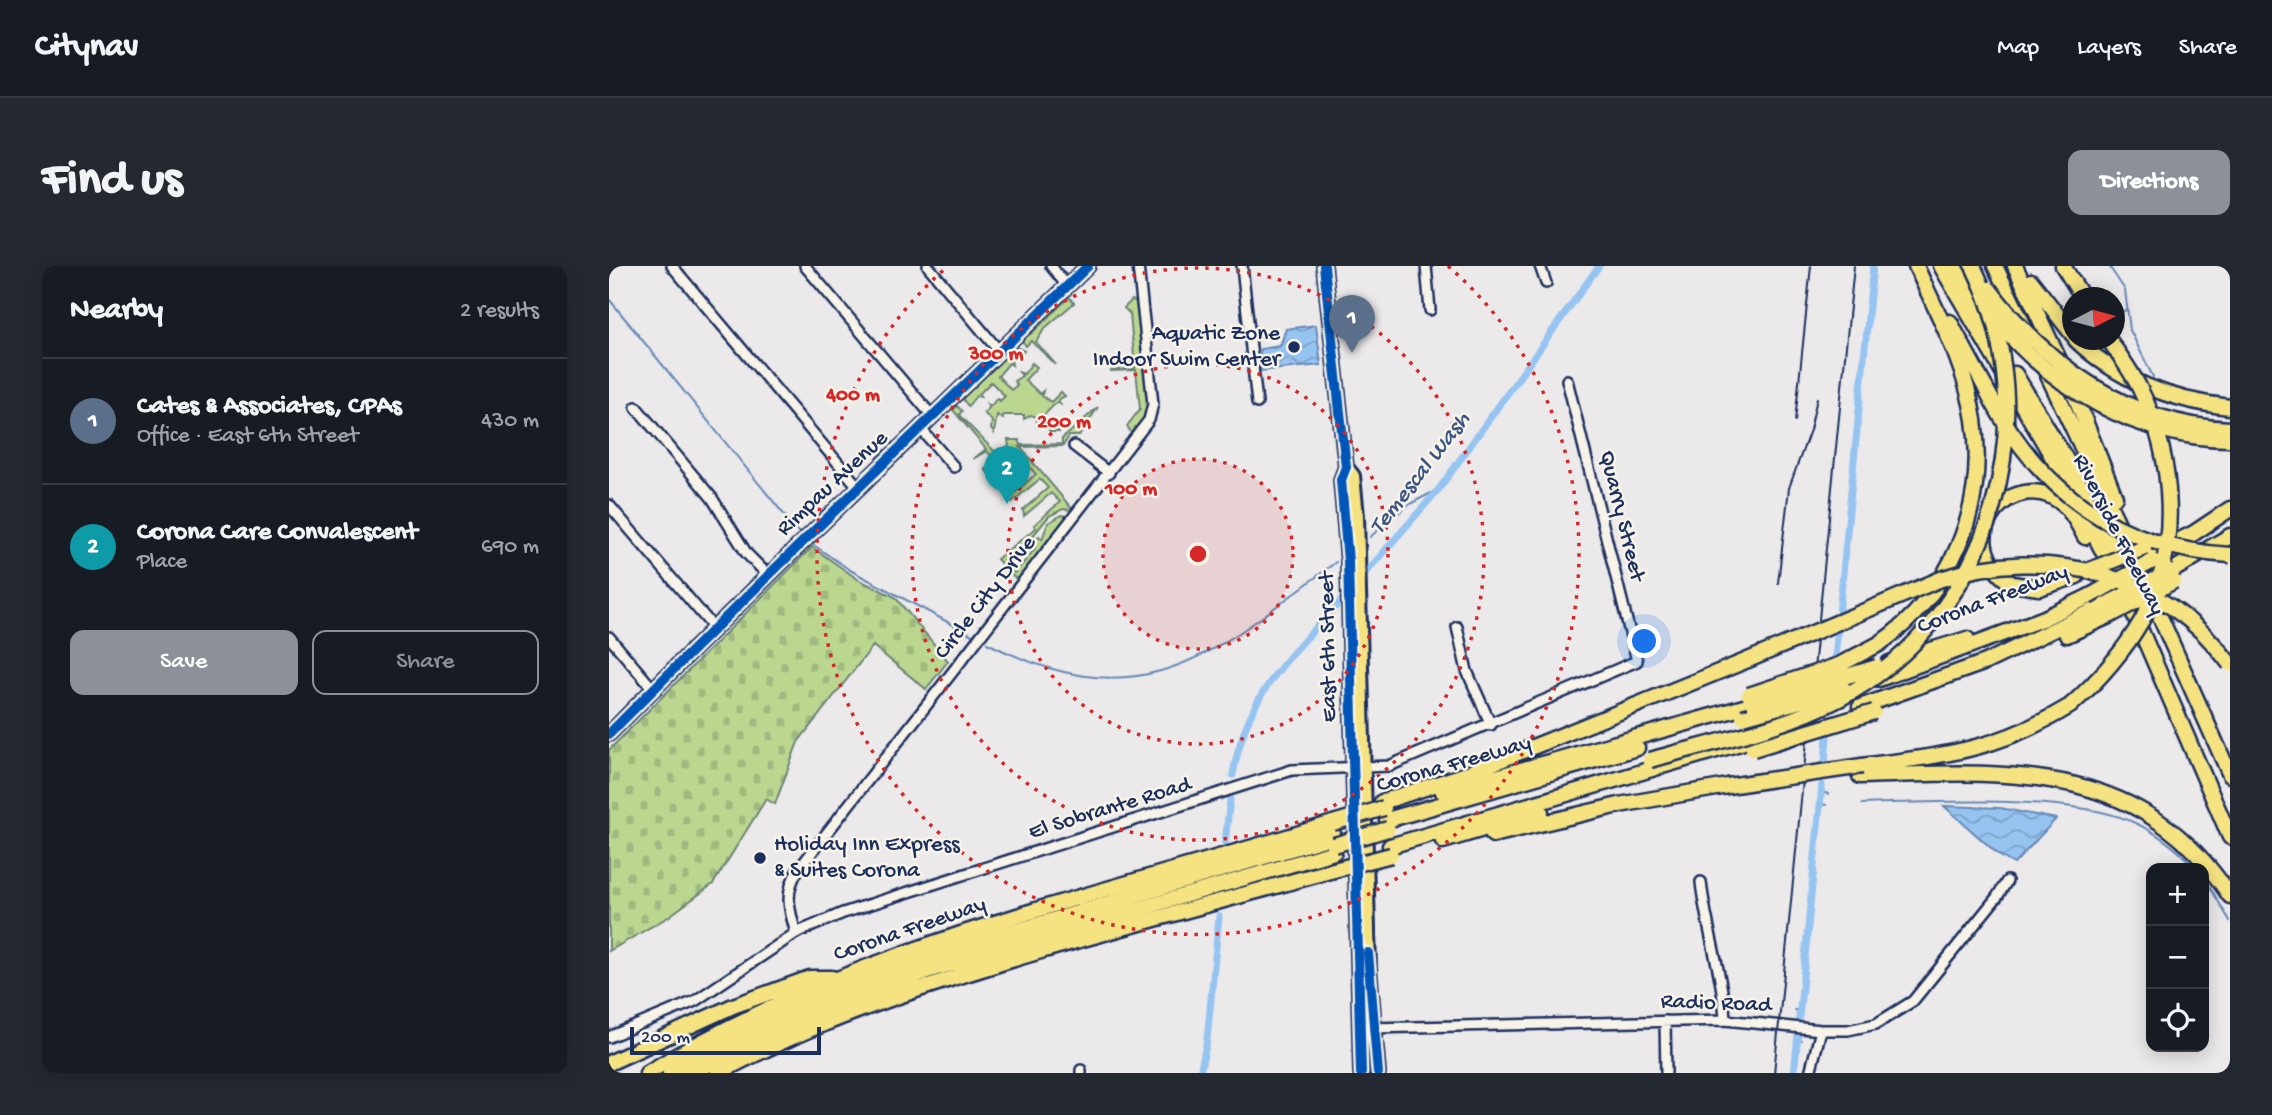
<!DOCTYPE html>
<html lang="en">
<head>
<meta charset="utf-8">
<style>
  :root { --surface:#171b24; --page:#242831; --text:#f1f3f6; --muted:#9ea1a6; --line:#363941; --accent:#8c9099 }
  body { margin:0; font-family:"Gochi Hand",sans-serif; background:var(--page); color:var(--text) }
  .controls { position:absolute; right:21px; bottom:21px; display:grid; overflow:hidden; border-radius:14px; box-shadow:0 4px 18px #0003 }
  .controls button { width:63px; height:63px; display:grid; place-items:center; padding:0; border:0; border-bottom:2px solid var(--line); background:var(--surface); color:var(--text); font:35px sans-serif }
  .compass { position:absolute; left:1453px; top:21px; width:63px; height:63px; border-radius:50%; background:var(--surface); box-shadow:0 4px 18px #0003; rotate:84deg }
  .scale { position:absolute; left:21px; bottom:18px; width:191px; box-sizing:border-box; padding-left:7px; border:4px solid #1b2f5e; border-top:0; font-size:19px; line-height:24px; white-space:nowrap; color:#1b2f5e; -webkit-text-stroke:5px #f7f3e8; paint-order:stroke }
  .you { position:absolute; left:1036px; top:376px; width:24px; height:24px; margin:-18px; border:5px solid #fff; border-radius:50%; background:#1a73e8; box-shadow:0 0 0 10px #1a73e833 }
  .badge { display:grid; place-items:center; width:46px; height:46px; border-radius:50%; background:var(--accent); color:#fff; font-size:23px; font-weight:700 }
  .pin { position:absolute; translate:-50% -58px; filter:drop-shadow(0 2px 4px #0008) }
  .pin::after { content:''; position:absolute; top:37px; width:24px; height:21px; background:inherit; clip-path:polygon(0 0,100% 0,50% 100%) }
  .list { margin:0; padding:0; list-style:none }
  h2 { display:flex; justify-content:space-between; align-items:center; height:91px; margin:0; padding:0 28px; font-size:30px }
  h2 small { font-size:23px; font-weight:400; color:var(--muted) }
  .list li { display:grid; grid-template-columns:46px 1fr auto; gap:21px; align-items:center; box-sizing:border-box; height:126px; padding:0 28px; border-top:2px solid var(--line) }
  .list b { display:block; font-size:26px; white-space:nowrap }
  .list p { margin:0; font-size:23px; white-space:nowrap; color:var(--muted) }
  .list em { font-size:23px; font-style:normal; color:var(--muted) }
  .actions { display:flex; gap:14px; padding:21px 28px }
  .actions a { flex:1; padding:16px 0; border:2px solid var(--accent); border-radius:14px; text-align:center; font-size:24px; color:var(--accent) }
  .actions .main { background:var(--accent); color:#fff }
  .icon { flex:none; width:38px; height:38px; fill:none; stroke:currentColor; stroke-width:2; stroke-linecap:round; stroke-linejoin:round }
  .map { position:relative; flex:none; width:1621px; height:807px; overflow:hidden; border-radius:14px }
  header { display:flex; align-items:center; gap:42px; box-sizing:border-box; height:98px; padding:0 35px; background:var(--surface); border-bottom:2px solid var(--line) }
  header strong { font-size:33px }
  nav { display:flex; gap:38px; margin-inline-start:auto; font-size:24px }
  .intro { display:flex; align-items:center; justify-content:space-between; box-sizing:border-box; height:168px; padding:0 42px }
  h1 { margin:0; font-size:49px }
  .button { padding:18px 32px; border-radius:14px; background:var(--accent); color:#fff; font-size:24px; font-weight:700 }
  main { display:flex; gap:42px; padding:0 42px }
  aside { flex:1; background:var(--surface); border-radius:14px; box-shadow:0 4px 18px #0003 }
  .map>svg:first-child { display:block }
</style>
</head>
<body>
<header>
<strong>Citynav</strong>
<nav><a>Map</a><a>Layers</a><a>Share</a></nav>
</header>
<div class="intro"><h1>Find us</h1><a class="button">Directions</a></div>
<main>
<aside>
<h2>Nearby<small>2 results</small></h2>
<ul class="list">
<li><span class="badge" style="background:#5c6f8a">1</span><div><b>Cates &amp; Associates, CPAs</b><p>Office · East 6th Street</p></div><em>430 m</em></li>
<li><span class="badge" style="background:#0f9aa8">2</span><div><b>Corona Care Convalescent</b><p>Place</p></div><em>690 m</em></li>
</ul>
<div class="actions"><a class="main">Save</a><a>Share</a></div>
</aside>
<div class="map">
<svg width="1621" height="807" viewBox="0 0 1621 807">
  <defs>
    <pattern id="cemetery-stones" width="16" height="16" patternUnits="userSpaceOnUse" patternTransform="scale(1.75)"><rect width="16" height="16" fill="#bbd78f"/><path d="M2 7V4a2 2 0 0 1 4 0v3zM10 15v-3a2 2 0 0 1 4 0v3z" fill="#a0b97e"/></pattern>
    <pattern id="water-waves" width="16" height="10" patternUnits="userSpaceOnUse" patternTransform="scale(1.75)"><rect width="16" height="10" fill="#96c4f1"/><path d="M0 5q4-4 8 0t8 0" fill="none" stroke="#7aa0c6"/></pattern>
  </defs>
  <rect width="100%" height="100%" fill="#ebe9ea"/>
  <filter id="ink" filterUnits="userSpaceOnUse"><feTurbulence type="fractalNoise" baseFrequency=".0143" numOctaves="2"/><feDisplacementMap in="SourceGraphic" scale="14" xChannelSelector="R" yChannelSelector="G"/><feConvolveMatrix kernelMatrix="1 2 1 2 8 2 1 2 1" color-interpolation-filters="sRGB"/></filter>
  <g filter="url(#ink)">
    <path fill="#bbd78f" stroke="#6b8376" stroke-width="2" d="M460,31l5,6 -29,25 -9,14 20,23 -25,-24 -5,5 -6,-8 12,-5z
      M523,34l5,2 11,102 -5,16 -11,14 -5,-8 13,-17 -4,-39 -26,1 25,-3 -5,-54 -6,-6z
      M403,79l12,6 -13,10 1,4 -3,-2 -11,13 13,14 6,-5 -3,-4 8,-5 -3,-4 5,2 8,-11 5,4 -12,13 15,14 3,-3 -1,5 9,6 10,-10 4,4 -7,4 2,4 -3,-2 -15,15 12,13 4,-4 1,6h-9l-2,-5h-11v-10l-6,-2 -7,4v-4h-21v4l-6,-4 -3,18 -3,-4 1,-8 -8,-8 5,-5 -2,-4 4,2 6,-8 3,3 5,-5 -14,-14 -12,12 2,3 -5,-1 -8,10 -7,-9z
      M348,140l5,5 -3,4 36,37 4,-3 3,3 7,-6 -1,-6h11l2,5 41,-1v-5l36,-32 -19,29h-10l-6,10 -43,1 53,63 -10,-1 -14,7 -26,32h-8l-10,15 3,2 -2,4 -9,-10 39,-31 -2,-3 26,-23 -9,-9 -27,23 -1,-6 25,-22 -8,-9 -28,23 -4,-4 28,-24 -9,-9 -27,23 -3,-5 27,-24 -8,-9 -27,24 -4,-5 9,-9 -7,-9 -14,8 13,-10 -33,-39z
      M453,249l6,2 -50,63 -8,-6 1,-4 4,3 20,-24v-8l4,-5 3,3 6,-16z"/>
    <path fill="url(#cemetery-stones)" stroke="#6b8376" stroke-width="2" d="M203,281l47,33 36,17 53,64 -22,28 -53,-43 -75,96 -23,62 -9,-5 -53,85 -45,33 -59,34v-201z"/>
    <path fill="url(#water-waves)" stroke="#6588b6" stroke-width="2" d="M707,59l5,40 -61,6v-22l20,-3 6,-17z
      M1335,540l56,2 56,11 -42,45 -14,-8z"/>
    <g fill="none" stroke-linecap="round" stroke-linejoin="round">
      <path stroke="#6588b6" stroke-width="2" d="M1500,0l16,24 5,40 23,47
        M0,33l190,234
        M1506,50l11,-6
        M761,271l38,-32 31,-16
        M203,278l38,26 122,65
        M378,377c158,79 225,11 349,-81
        M1213,526l6,2
        M1212,538l5,1
        M1253,538c75,-2 187,-9 258,13 30,10 55,29 75,51
        M1595,611l26,44
        M1186,744h3
        M1188,773l4,1"/>
      <path stroke="#96c4f1" stroke-width="7" d="M751,313l79,-90 160,-223
        M1230,348l34,-348
        M1226,392l3,-31
        M1216,497l2,-26
        M624,509c14,-87 61,-121 115,-182
        M616,577l5,-44
        M1190,752l23,-233
        M591,807l7,-33 12,-124
        M1185,807l4,-38"/>
      <g stroke="#1b2f5e" stroke-width="14">
        <path id="minor" d="M63,0l188,223
          M196,0l128,151
          M319,0l71,85
          M442,0l16,20
          M633,0l15,137
          M817,0l4,44
          M931,0l6,17
          M27,141l76,91 35,56 20,20
          M312,163l33,38
          M465,180l35,27
          M0,239l105,123
          M848,361l10,44 24,54
          M0,371l44,52
          M1092,616c5,47 22,92 24,138
          M187,667c-7,-23 -12,-41 2,-63l351,-450 4,-16 -15,-138
          M1056,755l1,52
          M761,762l355,-8 96,10h27l28,-6 37,-23 84,-104 10,-16
          M0,771l86,-36 101,-68 47,-20 449,-143 97,-4 248,-105 -70,-281
          M472,804v3
          M1201,807l11,-43"/>
      </g>
      <g stroke="#1b2f5e" stroke-width="18">
        <path id="major" d="M715,0l22,201 -5,13 7,81 13,512
          M737,201l7,9 4,40 12,451 9,106
          M0,468c157,-159 319,-313 479,-468"/>
      </g>
      <g stroke="#1b2f5e" stroke-width="19">
        <path id="highway" d="M1332,0l133,228 55,109 101,234
          M1345,0l43,79
          M1386,0l30,62
          M1406,0l46,98
          M1454,0l20,32
          M1422,15l42,54
          M1341,56l36,67
          M1467,74c43,41 96,61 154,67
          M1434,99l87,184 100,226
          M1406,108l55,92 61,120
          M1461,117l45,114
          M1541,289l44,-22 36,-24
          M1561,306l60,-36
          M1468,310l-38,12 -27,-4c-68,-47 5,-122 52,-79 10,9 15,21 21,32
          M1458,369l44,-20
          M1270,378c72,-50 108,-137 95,-224 -8,-54 -36,-105 -58,-154
          M1280,397l78,-24
          M1270,413l163,-60 46,-22
          M1251,441l126,-45 119,-57
          M1253,500c83,-11 134,-15 208,-60
          M1251,510c145,-5 280,-17 370,120
          M834,526l308,-87
          M773,536l79,-26 287,-116
          M778,554l250,-72
          M884,569l126,-30 109,-19
          M834,575l98,-29
          M781,580l364,-107
          M0,797l124,-57 77,-28h22
          M38,807c210,-128 455,-178 686,-250
          M61,807l88,-48 165,-66 411,-123
          M83,807l93,-47 145,-56 404,-118
          M109,807c103,-55 212,-89 323,-122 97,-28 195,-54 293,-81"/>
      </g>
      <use href="#minor" stroke="#f7f3e8" stroke-width="9"/>
      <use href="#major" stroke="#f5e382" stroke-width="12"/>
      <use href="#highway" stroke="#f5e382" stroke-width="14"/>
      <path stroke="#1b2f5e" stroke-width="2" d="M1186,155l16,-155
        M1169,317l11,-95 21,-58 7,-32
        M1165,807l80,-807"/>
      <g stroke="#1b2f5e" stroke-width="19" stroke-linecap="butt">
        <path id="highway-bridge" d="M1380,23c58,77 141,136 241,140
          M1386,52c57,71 143,120 235,121
          M1377,123c50,100 131,160 244,166
          M1478,305l57,-23
          M1479,331l65,-36
          M1496,339l65,-33
          M1502,349l63,-34
          M1139,394l193,-81c106,-35 221,-7 289,85
          M1140,429l90,-30 40,-21
          M1145,438l123,-37
          M1461,440c28,-25 53,-53 72,-86 39,-68 33,-162 -2,-231 -8,-17 -20,-33 -31,-49
          M1134,451l101,-28
          M1144,483l121,-37
          M1041,494c63,-18 132,-31 191,-62 152,-82 207,-279 132,-432
          M1119,520l134,-20
          M724,557l51,-15
          M725,579l54,-16
          M725,604l57,-15"/>
      </g>
      <use href="#highway-bridge" stroke="#f5e382" stroke-width="14"/>
      <g stroke="#f7f3e8" stroke-width="15">
        <path id="cycleway" d="M715,0l22,201 -5,13 7,81 13,512
          M0,468c157,-159 319,-313 479,-468
          M759,687l10,120"/>
      </g>
      <use href="#cycleway" stroke="#0057b8" stroke-width="10"/>
    </g>
  </g>
  <circle cx="589" cy="288" r="95" fill="#d62828" fill-opacity=".12"/>
  <g fill="none" stroke="#d62828" stroke-width="3.5" stroke-dasharray="3.5 7">
    <circle cx="589" cy="288" r="95"/>
    <circle cx="589" cy="288" r="190"/>
    <circle cx="589" cy="288" r="286"/>
    <path d="M839 0A381 381 0 1 1 339 0"/>
  </g>
  <g fill="#1b2f5e" stroke="#f7f3e8" stroke-width="2.5">
    <circle cx="685" cy="81" r="7"/>
    <circle cx="151" cy="592" r="7"/>
  </g>
  <g text-anchor="middle" dominant-baseline="central" stroke-width="5" stroke-linejoin="round" paint-order="stroke">
    <g font-size="23" fill="#1b2f5e" stroke="#f7f3e8" text-anchor="end">
      <text x="671" y="68">Aquatic Zone<tspan x="671" dy="26">Indoor Swim Center</tspan></text>
      <text x="165" y="579" text-anchor="start">Holiday Inn Express<tspan x="165" dy="26">&amp; Suites Corona</tspan></text>
    </g>
    <g font-size="23" fill="#1b2f5e" stroke="#f7f3e8">
      <text transform="translate(224 218) rotate(-43)">Rimpau Avenue</text>
      <text transform="translate(1012 250) rotate(76)">Quarry Street</text>
      <text transform="translate(1509 269) rotate(63)">Riverside Freeway</text>
      <text transform="translate(377 332) rotate(-52)">Circle City Drive</text>
      <text transform="translate(1384 334) rotate(-21)">Corona Freeway</text>
      <text transform="translate(720 381) rotate(-91)">East 6th Street</text>
      <text transform="translate(845 499) rotate(-16)">Corona Freeway</text>
      <text transform="translate(501 543) rotate(-17)">El Sobrante Road</text>
      <text transform="translate(301 664) rotate(-19)">Corona Freeway</text>
      <text transform="translate(1107 738) rotate(2)">Radio Road</text>
    </g>
    <g font-size="24" font-style="italic" fill="#3a5483" stroke="#f7f3e8">
      <text transform="translate(812 208) rotate(-52)">Temescal Wash</text>
    </g>
  </g>
  <circle cx="589" cy="288" r="10" fill="#d62828" stroke="#f7f3e8" stroke-width="3.5"/>
  <g font-size="21" text-anchor="middle" font-weight="bold" fill="#d62828" stroke="#f7f3e8" stroke-width="5" stroke-linejoin="round" paint-order="stroke">
    <text x="387" y="93">300 m</text>
    <text x="244" y="134">400 m</text>
    <text x="455" y="161">200 m</text>
    <text x="522" y="228">100 m</text>
  </g>
</svg>
<div class="controls">
<button>+</button>
<button>−</button>
<button><svg class="icon" aria-label="locate" viewBox="0 0 24 24"><circle cx="12" cy="12" r="6"/><path d="M12 2v4M12 18v4M2 12h4M18 12h4"/></svg></button>
</div>
<svg class="compass" viewBox="-18 -18 36 36"><path d="M0-13l5 13h-10z" fill="#e53935"/><path d="M0 13l5-13h-10z" fill="#9ea1a6"/></svg>
<div class="scale">200 m</div>
<div class="you"></div>
<div class="pin badge" style="left:743px;top:87px;background:#5c6f8a">1</div>
<div class="pin badge" style="left:398px;top:238px;background:#0f9aa8">2</div>
</div>
</main>
</body>
</html>
